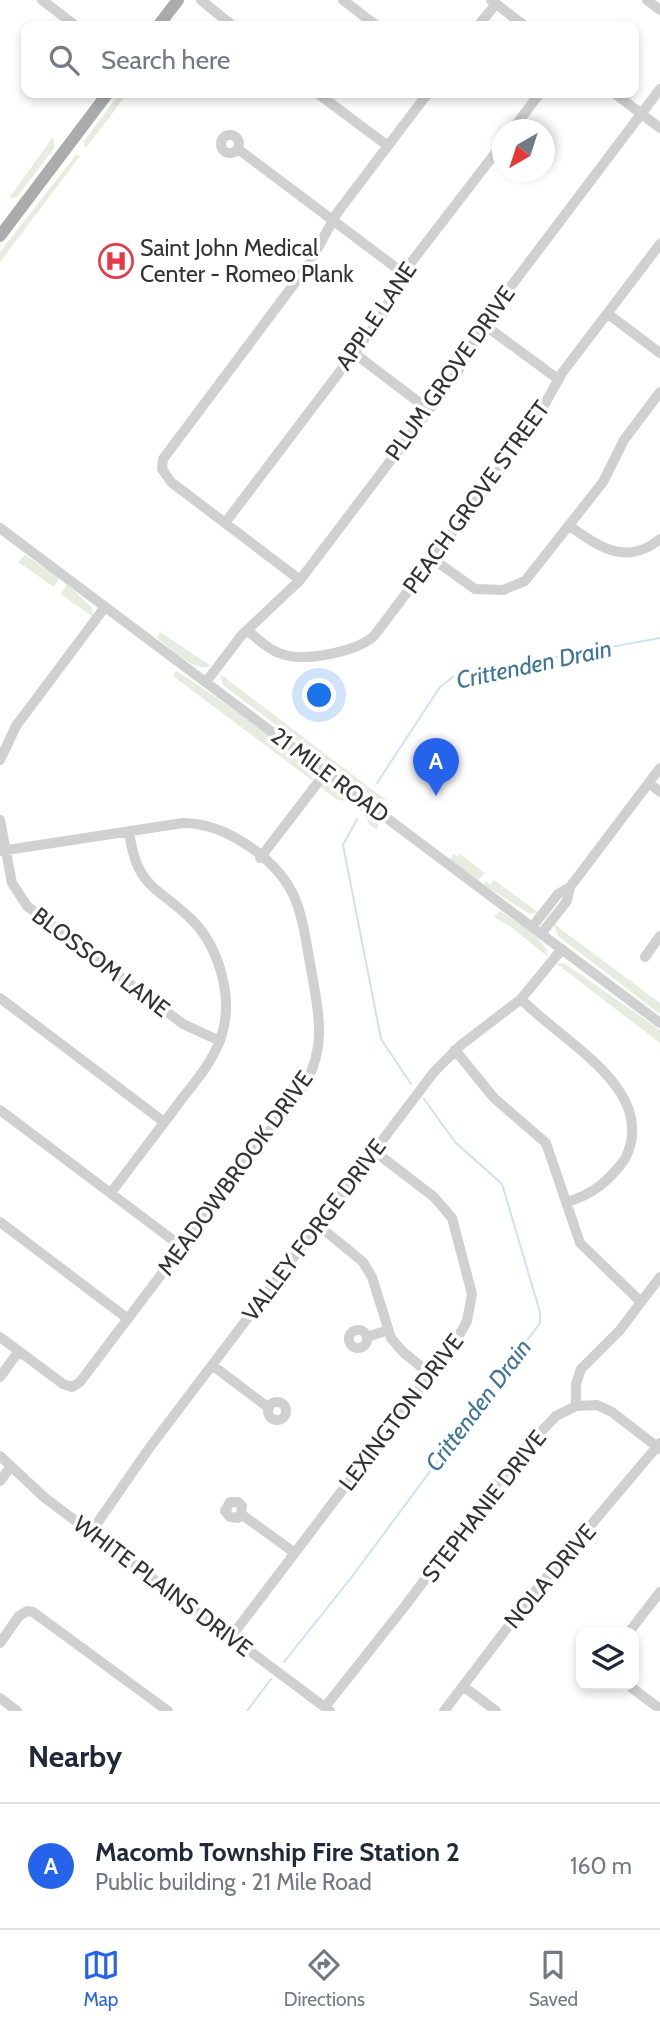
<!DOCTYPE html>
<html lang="en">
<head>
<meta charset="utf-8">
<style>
  :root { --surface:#fff; --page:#f2f2f3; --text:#1f2937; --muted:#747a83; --line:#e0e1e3; --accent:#2563eb }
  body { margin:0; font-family:Cabin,sans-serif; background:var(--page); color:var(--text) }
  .controls { position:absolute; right:21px; bottom:21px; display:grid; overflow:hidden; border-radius:14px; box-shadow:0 4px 10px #0003 }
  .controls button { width:63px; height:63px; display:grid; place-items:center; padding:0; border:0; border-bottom:2px solid var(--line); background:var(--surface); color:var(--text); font:35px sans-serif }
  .compass { position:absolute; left:492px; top:119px; width:63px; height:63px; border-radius:50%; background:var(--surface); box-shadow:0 4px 10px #0003; rotate:219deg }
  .you { position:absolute; left:320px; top:696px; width:24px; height:24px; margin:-18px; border:5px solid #fff; border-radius:50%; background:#1a73e8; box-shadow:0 0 0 10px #1a73e833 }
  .badge { display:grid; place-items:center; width:46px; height:46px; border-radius:50%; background:var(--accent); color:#fff; font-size:23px; font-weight:700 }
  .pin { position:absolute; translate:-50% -58px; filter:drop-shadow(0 2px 4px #0008) }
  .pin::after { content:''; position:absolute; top:37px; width:24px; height:21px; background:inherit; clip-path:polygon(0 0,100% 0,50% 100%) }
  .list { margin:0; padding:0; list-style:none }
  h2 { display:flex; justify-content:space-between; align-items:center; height:91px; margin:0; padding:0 28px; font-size:30px }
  h2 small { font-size:23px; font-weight:400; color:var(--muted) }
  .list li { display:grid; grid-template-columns:46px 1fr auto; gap:21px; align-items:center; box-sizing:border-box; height:126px; padding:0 28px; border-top:2px solid var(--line) }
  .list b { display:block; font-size:26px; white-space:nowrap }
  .list p { margin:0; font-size:23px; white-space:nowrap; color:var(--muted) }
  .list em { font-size:23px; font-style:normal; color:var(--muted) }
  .icon { flex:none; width:38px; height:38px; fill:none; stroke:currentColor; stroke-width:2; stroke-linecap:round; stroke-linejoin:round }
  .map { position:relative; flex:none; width:660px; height:1711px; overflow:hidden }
  .search { position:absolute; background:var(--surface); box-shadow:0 4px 10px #0003; left:21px; right:21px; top:21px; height:77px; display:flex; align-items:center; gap:18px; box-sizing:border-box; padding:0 24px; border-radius:14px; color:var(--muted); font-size:26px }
  .sheet { height:217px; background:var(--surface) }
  nav { display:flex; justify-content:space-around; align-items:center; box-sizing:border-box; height:98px; border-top:2px solid var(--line); background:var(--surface); font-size:19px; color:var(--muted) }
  nav a { display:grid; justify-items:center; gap:4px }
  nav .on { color:var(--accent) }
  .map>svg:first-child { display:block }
</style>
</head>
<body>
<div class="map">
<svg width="660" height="1711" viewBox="0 0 660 1711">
  <rect width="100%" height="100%" fill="#fff"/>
  <path fill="#e6ecdf" d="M120,93h8l-43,56 -1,-8z
    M53,137l2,10 -38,50 -8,1z
    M76,155l4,1 -80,106v-10z
    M25,555l34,23 -5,9 -36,-25z
    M67,584l25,24 1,9 -32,-23z
    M160,632l51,34c-16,7 -41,-18 -54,-28z
    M176,671c22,13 137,91 137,110l-140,-105z
    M220,674l154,117 12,8 -10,2 -153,-116z
    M328,785l51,37 -2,8 -8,-6 -4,-10 -17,-13 -11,-1 -17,-14z
    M453,854l5,3 2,-3 25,19 -7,7 -28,-20z
    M494,880l45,33 -9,1 -46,-29 2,-4 4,4z
    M500,911c13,10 48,28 48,46l-38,-31 -16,-9z
    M554,924l106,79v11l-102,-78z
    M564,963l96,67v13l-103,-79z"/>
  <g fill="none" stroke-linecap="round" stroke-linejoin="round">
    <path stroke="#cfe2ee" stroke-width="2" d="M377,783l63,-96 14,-11 206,-38
      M357,819l-14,26 38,194 30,45
      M284,1662l67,-84 189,-255v-11l-38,-128 -47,-42 -31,-43
      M247,1711l24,-32"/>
    <path stroke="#d0d0d0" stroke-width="10" d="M42,0l34,26
      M201,0l32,26
      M343,0l34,26
      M491,0l34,26
      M647,0l13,10
      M478,26l18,-22
      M317,93l71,53
      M614,93l46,35
      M512,130l28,-37
      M221 144a9 9 0 1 1 18 0a9 9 0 1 1-18 0Z
      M238,149l165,124
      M608,314l52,39
      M483,324l75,55
      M354,353l75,57
      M225,523l157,-207 21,-43 100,-130
      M570,526c29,22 57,40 90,13
      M0,528l660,495
      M433,559l42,30 28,1 22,-9 78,-99 21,-42 36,-48
      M300,580l-129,-98 -9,-13 1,-10 146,-195 28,-51 91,-120
      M247,630c10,8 20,19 32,23 23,10 77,-1 95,-17l158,-209 30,-54 98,-129
      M206,682l35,-46 59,-56 157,-207 33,-59 170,-225
      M0,760l16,-34 89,-119
      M649,783l11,9
      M0,820l12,63 15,23 156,118 37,17
      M0,851l183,-28c43,0 97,37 113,78 9,23 11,49 16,73 7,40 14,71 -6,109l-226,299 -8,5 -9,-3 -63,-47
      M260,858l66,-86
      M532,927l26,-33 12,-7 90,-119
      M541,934l26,-33 3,-14
      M645,957l15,-21
      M0,998l164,124
      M521,999c41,43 139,91 104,160 -16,22 -33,36 -59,43
      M455,1050l39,48 52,45 34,100 61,59
      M0,1110l182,137
      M111,1193c22,-30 45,-59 67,-89 16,-21 35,-42 43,-67 13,-37 -1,-87 -27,-115 -36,-37 -57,-31 -65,-91
      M0,1222l128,97
      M318,1225l45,37 9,15 19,61 12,14 27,22
      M349 1339a9 9 0 1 1 18 0a9 9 0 1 1-18 0Z
      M367,1337l21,-7
      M212,1365l57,43
      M0,1377l19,-26
      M268 1411a9 9 0 1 1 18 0a9 9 0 1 1-18 0Z
      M576,1406v-22l5,-15 39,-39 40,-53
      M0,1456l45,42 285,213
      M0,1481l11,-15
      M241,1514l-3,4 -8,-1 -5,-6 5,-9h8l4,4 -1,8 54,39
      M91,1532l59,-85 284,-375 27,-27 60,-46 41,-50
      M629,1632l31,-40
      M231,1637l226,-298 10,-18 5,-27 -20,-76 -18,-21 -60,-46
      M0,1643l19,-27 8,-5 6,1 135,99
      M628,1685l32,24
      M463,1686l33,25
      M0,1698l17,13
      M325,1707l80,-101 111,-148 40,-42 20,-10 21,-1 15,7 48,37
      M444,1711l92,-121 124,-147"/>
    <path stroke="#ababab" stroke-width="12" d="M158,26l20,-26
      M0,236l108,-143"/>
  </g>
  <defs>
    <g id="hospital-ring" transform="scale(1.75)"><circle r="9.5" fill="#fff" stroke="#e63946" stroke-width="1.5"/><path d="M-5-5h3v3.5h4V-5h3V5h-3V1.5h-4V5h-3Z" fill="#e63946"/></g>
  </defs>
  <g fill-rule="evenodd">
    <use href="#hospital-ring" x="116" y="261"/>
  </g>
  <g text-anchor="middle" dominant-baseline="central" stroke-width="7" stroke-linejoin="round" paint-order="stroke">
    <g font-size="23" fill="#333" stroke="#fff" text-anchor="start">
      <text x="140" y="248">Saint John Medical<tspan x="140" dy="26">Center - Romeo Plank</tspan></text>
    </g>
    <g font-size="23" fill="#333" stroke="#fff">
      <text transform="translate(376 316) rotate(-56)">APPLE LANE</text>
      <text transform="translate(450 373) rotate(-55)">PLUM GROVE DRIVE</text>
      <text transform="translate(476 497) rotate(-54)">PEACH GROVE STREET</text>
      <text transform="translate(330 775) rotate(37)">21 MILE ROAD</text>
      <text transform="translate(101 962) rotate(37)">BLOSSOM LANE</text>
      <text transform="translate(235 1173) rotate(-54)">MEADOWBROOK DRIVE</text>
      <text transform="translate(314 1230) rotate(-53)">VALLEY FORGE DRIVE</text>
      <text transform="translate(401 1412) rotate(-53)">LEXINGTON DRIVE</text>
      <text transform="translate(484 1506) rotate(-52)">STEPHANIE DRIVE</text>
      <text transform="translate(550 1576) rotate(-50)">NOLA DRIVE</text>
      <text transform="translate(163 1586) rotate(37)">WHITE PLAINS DRIVE</text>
    </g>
    <g font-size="24" font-style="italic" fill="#3f7597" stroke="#fff">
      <text transform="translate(534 664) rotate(-12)">Crittenden Drain</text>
      <text transform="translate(478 1405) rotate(-53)">Crittenden Drain</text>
    </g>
  </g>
</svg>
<div class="controls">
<button><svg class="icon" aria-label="layers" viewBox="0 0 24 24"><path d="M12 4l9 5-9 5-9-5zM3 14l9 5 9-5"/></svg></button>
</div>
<svg class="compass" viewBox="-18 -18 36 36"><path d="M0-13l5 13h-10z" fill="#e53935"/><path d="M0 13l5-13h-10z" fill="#747a83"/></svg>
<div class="you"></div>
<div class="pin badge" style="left:436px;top:796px">A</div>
<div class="search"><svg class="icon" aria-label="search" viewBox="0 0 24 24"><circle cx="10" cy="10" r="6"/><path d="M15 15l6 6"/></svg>Search here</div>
</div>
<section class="sheet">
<h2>Nearby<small></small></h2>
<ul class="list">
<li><span class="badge">A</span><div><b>Macomb Township Fire Station 2</b><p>Public building · 21 Mile Road</p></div><em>160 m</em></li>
</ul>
</section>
<nav>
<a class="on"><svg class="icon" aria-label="map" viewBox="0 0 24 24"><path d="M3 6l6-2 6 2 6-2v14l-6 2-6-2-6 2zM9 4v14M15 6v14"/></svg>Map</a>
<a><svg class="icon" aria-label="directions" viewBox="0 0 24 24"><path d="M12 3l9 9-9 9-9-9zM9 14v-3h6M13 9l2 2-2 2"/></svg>Directions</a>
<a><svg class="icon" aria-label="saved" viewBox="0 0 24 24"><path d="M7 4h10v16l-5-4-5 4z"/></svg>Saved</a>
</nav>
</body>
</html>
